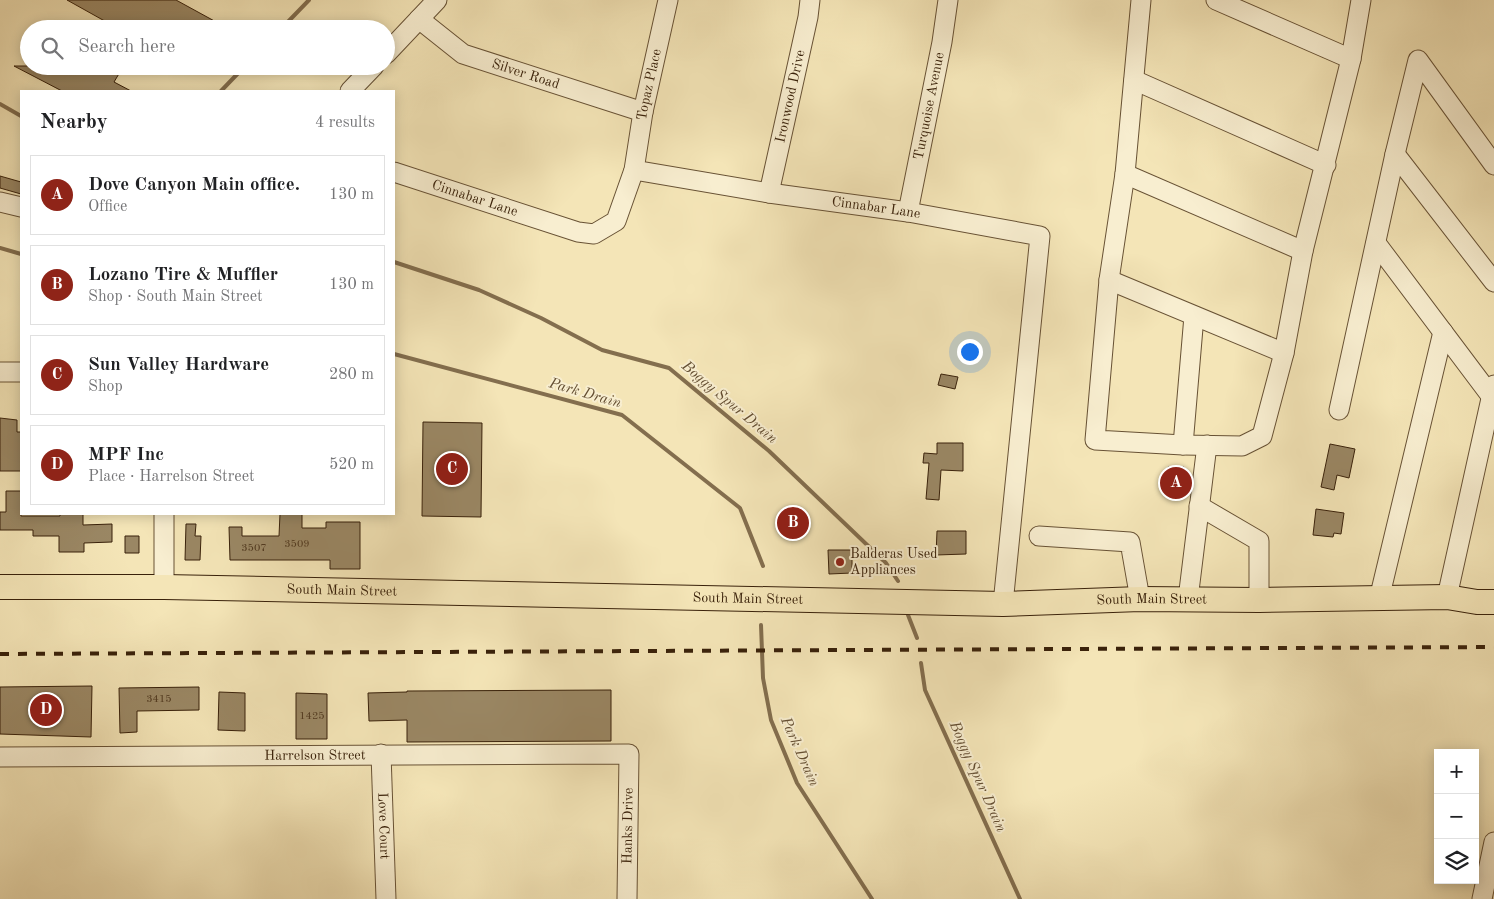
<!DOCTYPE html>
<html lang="en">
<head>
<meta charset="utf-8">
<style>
  :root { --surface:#fff; --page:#f6f6f6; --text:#202124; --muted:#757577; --line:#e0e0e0; --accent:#8f2418 }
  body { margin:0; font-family:"Old Standard TT",serif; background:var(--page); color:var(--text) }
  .controls { position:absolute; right:15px; bottom:15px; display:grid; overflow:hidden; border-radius:0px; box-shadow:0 2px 12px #0003 }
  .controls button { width:45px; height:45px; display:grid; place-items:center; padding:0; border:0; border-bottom:1px solid var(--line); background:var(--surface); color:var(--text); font:25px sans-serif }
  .you { position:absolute; left:969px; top:351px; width:18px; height:18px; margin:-12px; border:4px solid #fff; border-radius:50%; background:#1a73e8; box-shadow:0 0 0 8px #1a73e833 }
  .badge { display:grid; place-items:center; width:32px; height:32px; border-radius:50%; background:var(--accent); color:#fff; font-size:16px; font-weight:700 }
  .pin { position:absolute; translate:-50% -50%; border:2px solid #fff; box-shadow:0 1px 5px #0006 }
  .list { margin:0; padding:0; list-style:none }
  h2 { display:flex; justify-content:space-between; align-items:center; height:65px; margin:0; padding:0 20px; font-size:21px }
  h2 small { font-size:16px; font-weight:400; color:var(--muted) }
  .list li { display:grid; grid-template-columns:32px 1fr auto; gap:15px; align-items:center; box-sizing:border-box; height:80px; margin:0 10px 10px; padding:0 10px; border:1px solid var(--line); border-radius:0px }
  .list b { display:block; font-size:19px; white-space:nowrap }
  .list p { margin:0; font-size:16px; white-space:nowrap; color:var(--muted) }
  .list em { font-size:16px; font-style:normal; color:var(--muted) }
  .icon { flex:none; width:28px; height:28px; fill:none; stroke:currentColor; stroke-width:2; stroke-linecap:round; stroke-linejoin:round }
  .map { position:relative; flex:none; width:1494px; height:899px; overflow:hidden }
  .search { position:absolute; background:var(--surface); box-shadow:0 2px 12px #0003; left:20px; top:20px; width:375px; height:55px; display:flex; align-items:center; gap:12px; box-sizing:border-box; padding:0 18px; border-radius:28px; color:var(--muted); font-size:19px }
  .panel { position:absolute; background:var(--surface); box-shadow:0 2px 12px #0003; left:20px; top:90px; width:375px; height:425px; border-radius:0px }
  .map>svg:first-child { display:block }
</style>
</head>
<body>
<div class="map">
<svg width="1494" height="899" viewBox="0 0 1494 899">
  <rect width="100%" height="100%" fill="#f4e5b7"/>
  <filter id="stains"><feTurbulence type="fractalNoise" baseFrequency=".004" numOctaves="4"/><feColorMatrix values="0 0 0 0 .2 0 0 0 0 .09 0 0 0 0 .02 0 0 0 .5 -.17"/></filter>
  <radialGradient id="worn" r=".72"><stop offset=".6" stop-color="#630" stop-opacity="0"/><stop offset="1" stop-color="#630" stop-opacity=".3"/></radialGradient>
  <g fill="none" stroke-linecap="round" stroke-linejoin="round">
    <path stroke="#836e4e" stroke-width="4" d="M281,29l28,-29
      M221,91l24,-25
      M0,104l21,12
      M0,248l21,6
      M394,262l85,28 62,28 61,32 67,18 100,83 117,112 12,18
      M394,354l228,61 118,93 23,58
      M908,615l9,23
      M761,625l2,53 8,42 26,63 75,116
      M921,663l4,27 95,209"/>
  </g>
  <path fill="#9a8764" stroke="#39210a" d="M67,0h109l53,29h-110z
    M14,66h94l12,6 -6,10 17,9h-69z
    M0,176l21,6v12l-21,-6z
    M941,374l17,3 -3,12 -17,-4z
    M0,418l17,2v12h4v39h-21z
    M423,422l59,1 -1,94 -59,-1z
    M937,443h26v28l-22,-1 -2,30 -13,-1 3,-36h-6l1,-10 13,1z
    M1330,444l25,5 -6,29 -12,-3 -3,15 -13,-3z
    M1168,467h16l-1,23h-16z
    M6,491h15v25h39v-2h23v11l29,-1v18l-28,1v9h-25v-16h-26v-6h-33v-18h6z
    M1316,509l28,4 -3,21 -7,-1 -1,4 -20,-2z
    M280,514h22v14h24v-6h34v47h-30v-9h-100l-1,-33h13v9h37z
    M799,516l7,16 -15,6 -7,-16z
    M186,524h10l-1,12h6l-1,24h-15z
    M937,531h29v23l-30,1z
    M125,536h14v17h-14z
    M828,550h24v23l-23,1z
    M92,686l-1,51 -91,-3v-47z
    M199,687v23l-62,1v21l-17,1 -1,-45z
    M611,690v51l-204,1v-22l-38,1 -1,-28 39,-1v-1z
    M219,692l26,1v38l-27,-1z
    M296,693l31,1v45h-31z"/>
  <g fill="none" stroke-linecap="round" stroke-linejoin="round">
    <g stroke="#685235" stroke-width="21">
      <g id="minor">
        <path d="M1141,0l-16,174 -16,106 -14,160 88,5 59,1 20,-10 22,-83 19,-102 48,-192 10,-59"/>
        <path d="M1216,0l135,59"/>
        <path id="s1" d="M419,19l44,35 180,58"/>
        <path d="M386,54l51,-54"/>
        <path d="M1134,80l192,85"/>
        <path d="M350,91l24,-25"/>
        <path d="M1395,154l99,128"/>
        <path id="s2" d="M634,170l135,23 139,19 132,24 -37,368"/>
        <path id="s3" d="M394,172l184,60 16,2 22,-13 18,-51 9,-58 25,-112"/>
        <path d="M1125,174l178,77"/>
        <path id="s4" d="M769,193l39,-176 2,-17"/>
        <path d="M0,202l21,5"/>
        <path id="s5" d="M908,212l34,-170 6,-42"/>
        <path d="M1376,243l115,153"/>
        <path d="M1109,280l175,73"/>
        <path d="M0,372h21"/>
        <path d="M1339,410l56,-256 23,-94 76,105"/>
        <path d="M1183,445l11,-129"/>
        <path d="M1199,506l60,35v59"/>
        <path d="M164,514v73"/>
        <path d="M1039,536l91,6 10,57"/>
        <path d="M1447,597l47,-212"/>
        <path d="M1188,599l19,-154"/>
        <path d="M1379,599l64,-267"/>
        <path id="s6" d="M381,754l5,145"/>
        <path id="s7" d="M0,757l629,-3 -2,145"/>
        <path d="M1482,899l12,-57"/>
      </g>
    </g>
    <g stroke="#39210a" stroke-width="26">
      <g id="major">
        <path id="s8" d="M0,587h164l839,17 137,-5 119,1 188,-3 30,5h17"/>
      </g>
    </g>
    <use href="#minor" stroke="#f8eed0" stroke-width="19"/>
    <use href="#major" stroke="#f4e5b7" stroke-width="24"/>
    <path stroke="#39210a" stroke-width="4" stroke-dasharray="9 9" stroke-linecap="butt" d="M0,654l1494,-7"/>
  </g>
  <circle fill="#8f2418" stroke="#f8eed0" stroke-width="2" cx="840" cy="562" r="5"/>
  <g text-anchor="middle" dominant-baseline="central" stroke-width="4" stroke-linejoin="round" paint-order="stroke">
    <g font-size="11" fill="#513a20">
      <text x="297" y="544">3509</text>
      <text x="254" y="548">3507</text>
      <text x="159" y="699">3415</text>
      <text x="312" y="716">1425</text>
    </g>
    <g font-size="14" fill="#39210a" stroke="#f8eed0">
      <text stroke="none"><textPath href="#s1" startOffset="122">Silver Road</textPath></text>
      <text stroke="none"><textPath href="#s3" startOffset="376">Topaz Place</textPath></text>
      <text stroke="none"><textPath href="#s4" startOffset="99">Ironwood Drive</textPath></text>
      <text stroke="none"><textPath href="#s5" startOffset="108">Turquoise Avenue</textPath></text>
      <text stroke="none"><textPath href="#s3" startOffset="85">Cinnabar Lane</textPath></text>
      <text stroke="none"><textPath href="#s2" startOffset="245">Cinnabar Lane</textPath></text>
      <text stroke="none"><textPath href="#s8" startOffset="342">South Main Street</textPath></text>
      <text stroke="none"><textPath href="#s8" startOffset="748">South Main Street</textPath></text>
      <text stroke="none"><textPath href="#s8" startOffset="1152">South Main Street</textPath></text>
      <text stroke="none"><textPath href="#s7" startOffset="315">Harrelson Street</textPath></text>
      <text transform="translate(628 826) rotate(-89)">Hanks Drive</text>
      <text stroke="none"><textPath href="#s6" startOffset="72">Love Court</textPath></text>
    </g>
    <g font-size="14" fill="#39210a" stroke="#f8eed0" text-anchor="start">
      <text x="850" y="554">Balderas Used<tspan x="850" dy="16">Appliances</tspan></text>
    </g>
    <g font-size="15" font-style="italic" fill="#644e32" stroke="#f8eed0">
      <text transform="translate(585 394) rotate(16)">Park Drain</text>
      <text transform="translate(729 403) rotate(40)">Boggy Spur Drain</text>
      <text transform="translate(799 752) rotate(66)">Park Drain</text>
      <text transform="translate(977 777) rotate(66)">Boggy Spur Drain</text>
    </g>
  </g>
  <rect width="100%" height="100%" filter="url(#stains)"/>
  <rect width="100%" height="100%" fill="url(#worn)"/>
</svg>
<div class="controls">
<button>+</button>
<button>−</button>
<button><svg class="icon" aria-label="layers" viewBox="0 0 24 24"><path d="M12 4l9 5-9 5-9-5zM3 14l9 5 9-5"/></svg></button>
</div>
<div class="you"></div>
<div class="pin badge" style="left:1176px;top:483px">A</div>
<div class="pin badge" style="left:793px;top:523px">B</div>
<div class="pin badge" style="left:452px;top:469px">C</div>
<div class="pin badge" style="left:46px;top:710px">D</div>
<div class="search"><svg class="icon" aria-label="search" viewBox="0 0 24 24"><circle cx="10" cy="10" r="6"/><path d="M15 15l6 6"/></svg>Search here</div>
<section class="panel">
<h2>Nearby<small>4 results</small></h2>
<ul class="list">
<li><span class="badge">A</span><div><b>Dove Canyon Main office.</b><p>Office</p></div><em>130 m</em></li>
<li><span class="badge">B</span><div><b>Lozano Tire &amp; Muffler</b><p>Shop · South Main Street</p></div><em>130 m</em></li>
<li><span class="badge">C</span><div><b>Sun Valley Hardware</b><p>Shop</p></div><em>280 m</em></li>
<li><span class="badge">D</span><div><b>MPF Inc</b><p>Place · Harrelson Street</p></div><em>520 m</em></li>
</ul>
</section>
</div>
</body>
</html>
